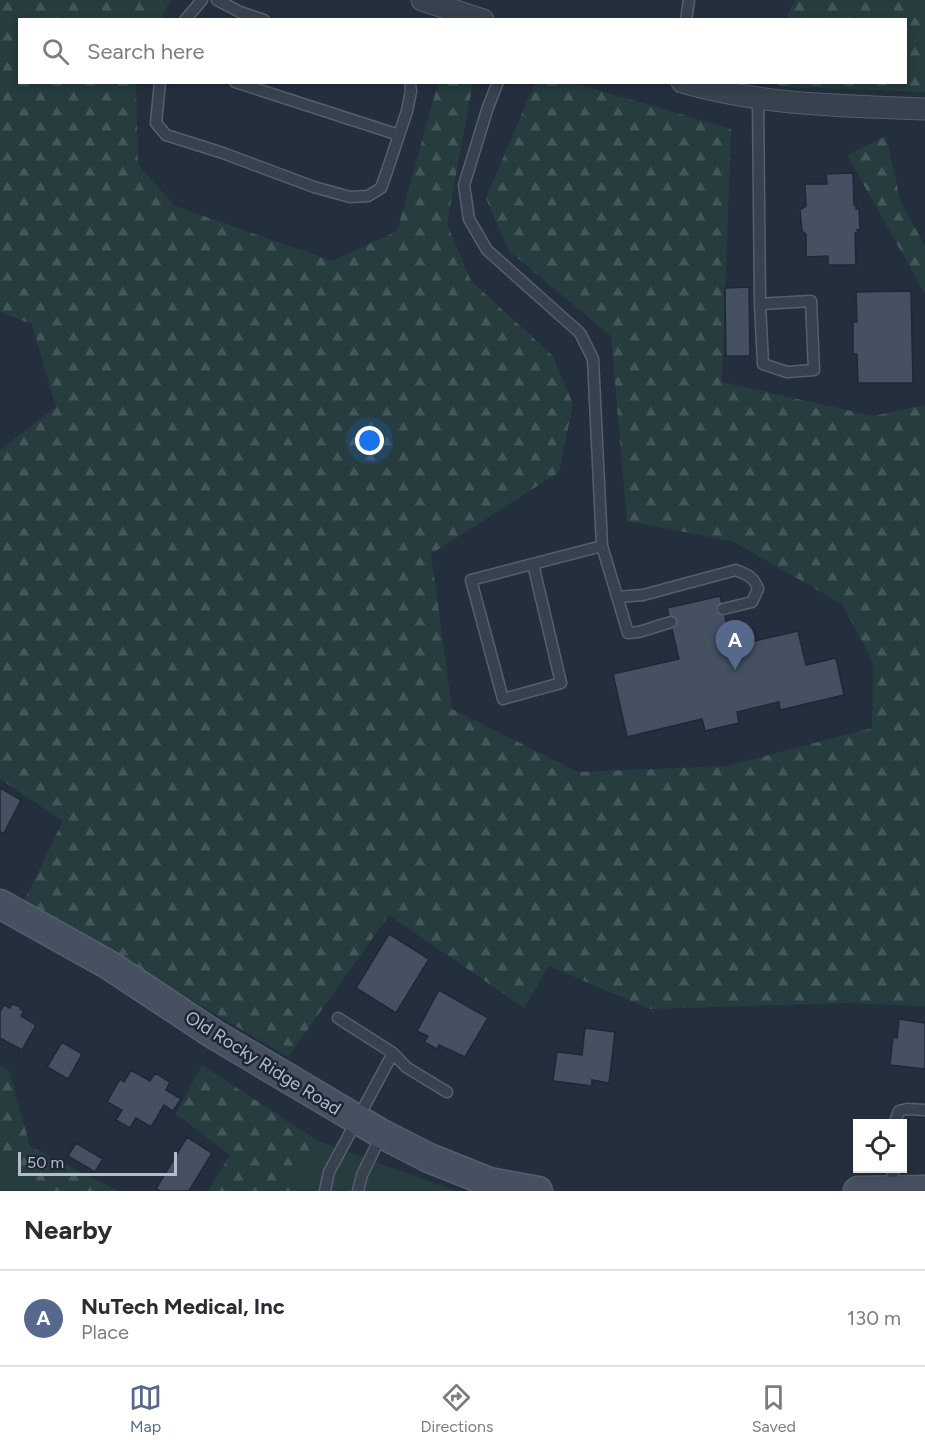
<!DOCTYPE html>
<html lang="en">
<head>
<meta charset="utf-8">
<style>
  :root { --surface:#fff; --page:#f2f2f3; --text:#2b2b33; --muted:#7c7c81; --line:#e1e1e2; --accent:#56698c }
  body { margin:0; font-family:Figtree,sans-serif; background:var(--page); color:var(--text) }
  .controls { position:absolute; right:18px; bottom:18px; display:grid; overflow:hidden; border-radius:0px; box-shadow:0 3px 9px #0003 }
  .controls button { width:54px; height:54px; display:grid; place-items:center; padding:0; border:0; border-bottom:2px solid var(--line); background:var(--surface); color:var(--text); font:30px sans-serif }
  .scale { position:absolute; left:18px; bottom:15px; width:159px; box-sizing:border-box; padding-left:6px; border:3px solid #b4bcc9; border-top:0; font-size:16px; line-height:21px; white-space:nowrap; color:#b4bcc9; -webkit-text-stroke:4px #1d2633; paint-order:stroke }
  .you { position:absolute; left:370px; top:441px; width:21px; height:21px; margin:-15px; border:4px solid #fff; border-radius:50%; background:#1a73e8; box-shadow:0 0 0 9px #1a73e833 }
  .badge { display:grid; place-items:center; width:39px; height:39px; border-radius:50%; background:var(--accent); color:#fff; font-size:20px; font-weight:700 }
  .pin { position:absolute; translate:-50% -50px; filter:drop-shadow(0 2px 3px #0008) }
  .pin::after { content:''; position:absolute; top:32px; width:21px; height:18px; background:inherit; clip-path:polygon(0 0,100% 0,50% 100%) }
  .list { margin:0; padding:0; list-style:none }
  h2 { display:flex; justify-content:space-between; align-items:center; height:78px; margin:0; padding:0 24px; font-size:26px }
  h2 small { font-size:20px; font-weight:400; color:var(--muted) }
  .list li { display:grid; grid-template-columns:39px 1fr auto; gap:18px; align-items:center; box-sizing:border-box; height:96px; padding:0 24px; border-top:2px solid var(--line) }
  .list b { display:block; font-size:22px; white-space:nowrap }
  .list p { margin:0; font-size:20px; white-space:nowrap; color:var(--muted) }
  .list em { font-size:20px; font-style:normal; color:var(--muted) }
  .icon { flex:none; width:33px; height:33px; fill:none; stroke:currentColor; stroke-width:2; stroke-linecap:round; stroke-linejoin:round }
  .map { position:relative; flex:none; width:925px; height:1191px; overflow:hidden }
  .search { position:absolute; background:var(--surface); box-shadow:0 3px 9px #0003; left:18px; right:18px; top:18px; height:66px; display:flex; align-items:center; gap:15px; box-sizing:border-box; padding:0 21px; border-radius:0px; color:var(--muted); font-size:22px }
  .sheet { height:174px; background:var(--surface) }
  nav { display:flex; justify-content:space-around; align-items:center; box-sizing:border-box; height:84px; border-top:2px solid var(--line); background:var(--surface); font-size:16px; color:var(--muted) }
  nav a { display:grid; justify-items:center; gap:3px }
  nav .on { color:var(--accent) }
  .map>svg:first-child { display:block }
</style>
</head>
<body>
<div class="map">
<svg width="925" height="1191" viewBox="0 0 925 1191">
  <defs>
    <pattern id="forest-firs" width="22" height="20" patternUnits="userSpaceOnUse" patternTransform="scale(1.5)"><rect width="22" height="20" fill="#263c3f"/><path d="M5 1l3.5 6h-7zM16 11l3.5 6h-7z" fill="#435659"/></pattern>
  </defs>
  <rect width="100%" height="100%" fill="#242f3e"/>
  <path fill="#263c3f" d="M318,1141l139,50h-187l20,-8z
    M0,1156l94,35h-94z"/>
  <path fill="url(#forest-firs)" d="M0,0h170l-9,19 -141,1v62l116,1 2,82 37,41 157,55 65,-30 41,-148h35l-26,141 24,57 82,75 20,48 -14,68 -128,82 21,155 126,63 149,-6 145,-38 1,-66 -31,-58 -110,-63 -105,-20 -16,-185 -102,-85 -23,-53 49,-115h39l157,46 -9,253 151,34 52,-11v601l-83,-3 -192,6 -101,-43 -25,42 -135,-93 -101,142 -264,-156 39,-80 -63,-42v-329l56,-43 -24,-83 -32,-12z
    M795,0h130v92l-140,-5 -15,-4 136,-1v-62l-120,-1z
    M886,136l15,67 24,43v48l-78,-139z
    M0,1065l9,5 21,76 88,45h-67l-3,-6 -48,-20z
    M202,1065l116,76 -28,42 2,8h-84l22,-36 -54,-41z"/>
  <path fill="#455162" stroke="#1f2835" stroke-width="1.5" d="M853,173l1,32h2v4h3l1,21h-3l1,3h-3l1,32h-28v-9l-22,1v-23l-4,-3 -2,-21 6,-4 -1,-22h22l-1,-10z
    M749,287l1,69h-24l-1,-68z
    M911,291l2,92h-55l-1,-29h-4v-32h4l-1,-30z
    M720,596l12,50 66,-15 8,34 30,-7 8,37 -64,15 -1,-8 -42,10 2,11 -34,8 -3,-12 -75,18 -14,-63 66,-15 -12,-51z
    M0,788l21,12 -17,33 -4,-1z
    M389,934l40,25 -33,54 -40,-25z
    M439,990l49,28 -23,39 -26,-12 -2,4 -13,-7 4,-6 -11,-5z
    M12,1004l9,3 -1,2 4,2 -3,5 15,9 -14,25 -22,-12v-26l4,-7 6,3z
    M899,1019l26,4v46l-35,-4 3,-28 4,1z
    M585,1028l30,4 -6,51 -17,-3v6l-39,-5 4,-29 25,3z
    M62,1042l20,12 -14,25 -21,-12z
    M131,1070l19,11 5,-8 15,9 -4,8 15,9 -8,12 -9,-6 -13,22 -15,-9 -6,10 -14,-8 6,-10 -15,-8 13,-23 4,3z
    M187,1137l25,16 -23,38h-29l-4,-2z
    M76,1143l27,16 -8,13 -27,-16z"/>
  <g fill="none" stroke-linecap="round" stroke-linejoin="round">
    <g stroke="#565f6c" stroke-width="13">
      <path id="lane" d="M217,0l23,12 24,8
        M185,20l17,-20
        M686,20l3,-20
        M160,82l-4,41 10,12 57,18 91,34 36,10 18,-1 13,-8 6,-17 20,-60 4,-20 -1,-9
        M235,82l164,53
        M498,82l-10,25 -24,78 5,34 18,31 93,83 13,26 9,187 -131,34 32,119 58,-16 -28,-119
        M758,98l2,206 3,60 24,8 27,-2 -3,-69 -51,3
        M602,546l26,87 11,-1 32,-10
        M617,597l26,-2 93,-25c12,5 18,7 22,19l-6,13 -29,7
        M338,1018l55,35 13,14 41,25
        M894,1124l5,-13 8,-2 18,1
        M892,1190l1,-22
        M325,1191l4,-19 64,-119
        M358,1191l4,-16 19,-39"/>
    </g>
    <g stroke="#565f6c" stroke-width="23">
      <path id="street" d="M422,0l61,20
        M682,82c78,23 162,24 243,27"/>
    </g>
    <g stroke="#565f6c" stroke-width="31">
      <path id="secondary" d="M0,904l109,61 106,70 167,99 47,24 60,24 49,9
        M858,1191l67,-1"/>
    </g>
    <use href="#lane" stroke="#38414e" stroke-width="10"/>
    <use href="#street" stroke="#38414e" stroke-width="21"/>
    <use href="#secondary" stroke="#465061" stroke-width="28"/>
  </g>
  <g text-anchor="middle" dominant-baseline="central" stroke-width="5" stroke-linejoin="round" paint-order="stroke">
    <g font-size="18" fill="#b4bcc9" stroke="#1d2633">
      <text transform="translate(263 1063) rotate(32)">Old Rocky Ridge Road</text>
    </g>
  </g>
</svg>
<div class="controls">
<button><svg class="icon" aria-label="locate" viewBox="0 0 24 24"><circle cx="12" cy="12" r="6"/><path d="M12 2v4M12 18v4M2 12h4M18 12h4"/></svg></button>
</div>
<div class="scale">50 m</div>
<div class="you"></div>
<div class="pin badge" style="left:735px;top:670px">A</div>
<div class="search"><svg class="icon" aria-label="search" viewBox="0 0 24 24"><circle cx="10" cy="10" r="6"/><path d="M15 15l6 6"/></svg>Search here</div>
</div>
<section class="sheet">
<h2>Nearby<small></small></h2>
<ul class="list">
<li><span class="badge">A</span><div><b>NuTech Medical, Inc</b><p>Place</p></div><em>130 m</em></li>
</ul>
</section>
<nav>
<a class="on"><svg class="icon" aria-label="map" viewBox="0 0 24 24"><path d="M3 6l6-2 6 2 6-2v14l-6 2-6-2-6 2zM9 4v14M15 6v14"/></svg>Map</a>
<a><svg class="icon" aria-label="directions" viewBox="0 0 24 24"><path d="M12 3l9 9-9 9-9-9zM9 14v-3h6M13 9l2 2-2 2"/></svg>Directions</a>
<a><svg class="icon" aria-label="saved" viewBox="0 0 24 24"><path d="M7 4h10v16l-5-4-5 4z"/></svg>Saved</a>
</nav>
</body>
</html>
